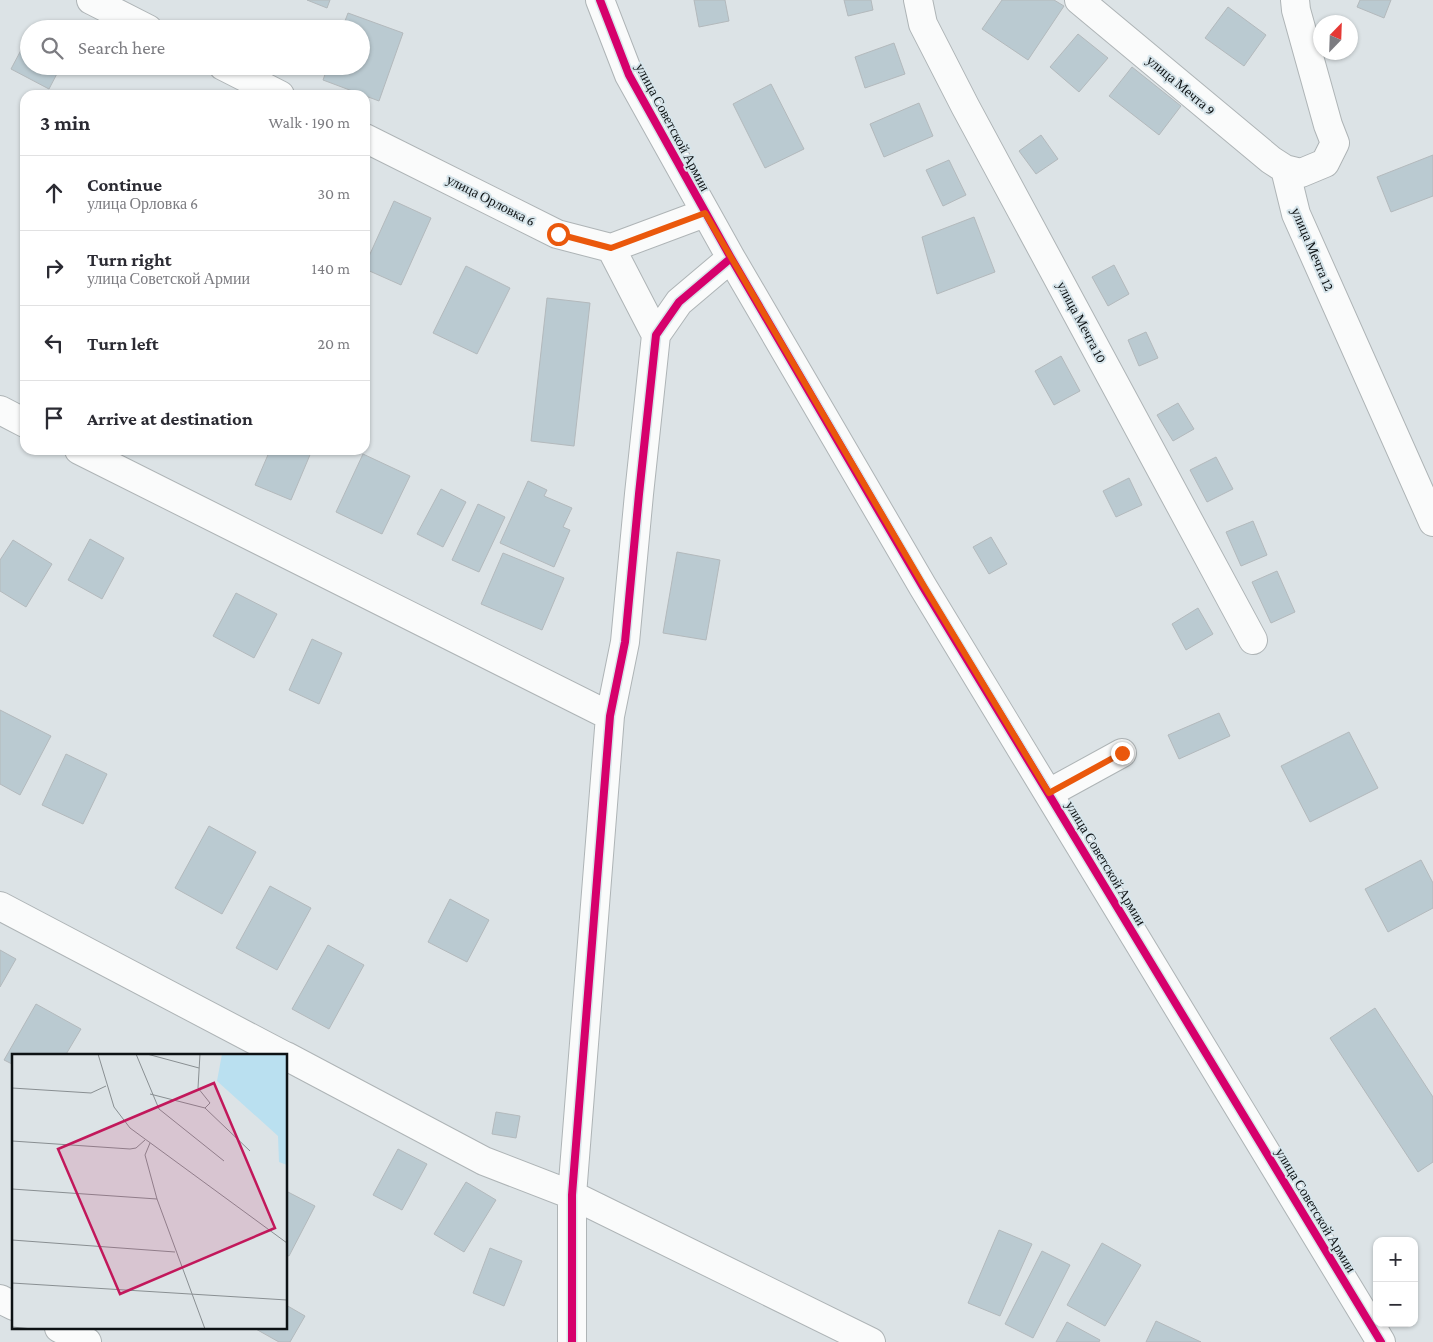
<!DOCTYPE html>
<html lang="en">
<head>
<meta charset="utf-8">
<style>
  :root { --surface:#fff; --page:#f2f2f3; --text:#2b2b33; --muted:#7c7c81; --line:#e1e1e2 }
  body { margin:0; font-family:"Crimson Pro",serif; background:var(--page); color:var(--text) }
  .controls { position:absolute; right:15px; bottom:15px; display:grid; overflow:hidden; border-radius:10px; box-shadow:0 1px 4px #0004 }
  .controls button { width:45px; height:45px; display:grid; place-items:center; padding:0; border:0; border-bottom:1px solid var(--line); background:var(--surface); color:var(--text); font:25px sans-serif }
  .compass { position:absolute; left:1313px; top:15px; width:45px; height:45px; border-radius:50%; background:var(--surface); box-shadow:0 1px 4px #0004; rotate:23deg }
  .stop { position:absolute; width:15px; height:15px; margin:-11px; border:4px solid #ea580c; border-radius:50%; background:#fff }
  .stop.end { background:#ea580c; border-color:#fff; box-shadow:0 1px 5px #0008 }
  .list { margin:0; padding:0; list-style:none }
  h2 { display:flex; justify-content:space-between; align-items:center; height:65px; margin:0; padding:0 20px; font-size:21px }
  h2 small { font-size:16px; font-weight:400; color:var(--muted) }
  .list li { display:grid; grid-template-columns:32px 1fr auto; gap:15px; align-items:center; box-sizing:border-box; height:75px; padding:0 20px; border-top:1px solid var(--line) }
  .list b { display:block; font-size:19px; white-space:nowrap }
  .list p { margin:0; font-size:16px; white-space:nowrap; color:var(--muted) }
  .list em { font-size:16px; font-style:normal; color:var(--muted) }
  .icon { flex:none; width:28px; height:28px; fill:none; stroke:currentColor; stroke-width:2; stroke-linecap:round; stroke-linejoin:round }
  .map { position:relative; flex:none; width:1433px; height:1342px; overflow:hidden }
  .search { position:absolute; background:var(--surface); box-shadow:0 1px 4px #0004; left:20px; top:20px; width:350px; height:55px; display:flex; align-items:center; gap:12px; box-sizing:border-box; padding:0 18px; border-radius:28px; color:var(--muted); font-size:19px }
  .panel { position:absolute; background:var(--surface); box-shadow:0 1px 4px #0004; left:20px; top:90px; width:350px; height:365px; border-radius:15px }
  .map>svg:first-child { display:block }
</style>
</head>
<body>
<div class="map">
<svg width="1433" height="1342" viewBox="0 0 1433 1342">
  <rect width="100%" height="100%" fill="#dce3e6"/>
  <path fill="#bacad1" stroke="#b3b9bc" d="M307,0h23l-3,8z
    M694,0h31l4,21 -30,6z
    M844,0h27l2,10 -25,6z
    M1002,0h52l10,6 -36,54 -46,-31z
    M1360,0h31l-7,18 -27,-11z
    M1228,7l38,28 -22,31 -39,-28z
    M348,13l55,20 -24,68 -56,-21 5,-14h33v-37h-19z
    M1078,34l30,24 -29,34 -29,-25z
    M29,35v31h32l-12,23 -38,-20z
    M894,43l11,31 -40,14 -10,-31z
    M1132,67l49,39 -22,29 -50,-39z
    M771,84l33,65 -39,19 -32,-64z
    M919,103l14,33 -49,21 -14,-33z
    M1041,135l17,24 -22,15 -17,-23z
    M1433,155v41l-42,16 -14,-35z
    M949,160l17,35 -23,11 -17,-36z
    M394,201l37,17 -30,67 -36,-16v-4z
    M974,217l21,55 -58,22 -15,-57z
    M1114,265l15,29 -21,12 -16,-29z
    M466,266l44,22 -33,66 -44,-21z
    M547,298l43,5 -16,143 -43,-5z
    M1146,332l12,26 -19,8 -11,-26z
    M1061,356l19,35 -26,14 -19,-34z
    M1178,403l16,26 -21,12 -16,-26z
    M270,450h42l-21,50 -36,-15z
    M363,454l47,22 -28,58 -46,-22z
    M1216,457l17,32 -26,13 -17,-32z
    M1129,478l13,27 -26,12 -13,-26z
    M528,481l19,9 -3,6 28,12 -9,19 7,3 -16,37 -54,-24z
    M441,489l25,13 -23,45 -26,-13z
    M478,504l27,13 -26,55 -27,-12z
    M1253,521l14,34 -26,11 -15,-34z
    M991,537l16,27 -18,10 -16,-27z
    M90,539l34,19 -22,41 -34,-19z
    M13,540l39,24 -26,43 -26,-16v-31z
    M677,552l43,8 -14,80 -43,-7z
    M503,553l61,25 -22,52 -61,-26z
    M1277,571l18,41 -24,11 -19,-41z
    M236,593l41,21 -23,44 -41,-22z
    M1198,608l15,26 -27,16 -14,-26z
    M312,639l30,14 -23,51 -30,-14z
    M0,710l51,26 -31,59 -20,-11z
    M1219,713l11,23 -51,23 -11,-24z
    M1349,732l29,56 -68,34 -29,-56z
    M66,754l41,20 -24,50 -41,-19z
    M209,826l47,26 -34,62 -47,-26z
    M1421,860l12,23v25l-45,24 -23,-43z
    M270,886l41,22 -34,62 -41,-22z
    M450,899l39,21 -22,42 -39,-20z
    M328,945l36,20 -35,64 -37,-20z
    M0,950l16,9 -16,28z
    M36,1004l45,25 -16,27h-51v9l-10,-5z
    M1375,1008l58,89v65l-15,10 -88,-134z
    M496,1112l24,4 -4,22 -24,-4z
    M398,1149l29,15 -25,46 -29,-15z
    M466,1182l30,18 -32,52 -30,-18z
    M286,1191l29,15 -26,50 -3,-1z
    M999,1230l33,14 -32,72 -32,-13z
    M1102,1243l39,22 -36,61 -38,-21z
    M490,1248l32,13 -18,45 -31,-13z
    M1042,1251l28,14 -37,73 -28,-14z
    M286,1305l19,11 -15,26h-11l-25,-14h32z
    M1156,1321l45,21h-55z
    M1067,1322l33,18 -1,2h-43z"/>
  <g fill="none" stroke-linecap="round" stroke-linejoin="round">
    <g stroke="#aeb4b6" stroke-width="30">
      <path id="minor" d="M91,0l57,29
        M600,0l29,75 102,183 192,329 458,755
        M918,0l5,24 42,82 288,534
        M1079,0l192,160 14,9 16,4 24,-10 10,-20 -7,-18 -32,-115 -1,-10
        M223,66l57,29
        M365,138l192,96 54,14 94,-35
        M1285,169l11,45 137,308
        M611,248l45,87
        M0,410l25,13
        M79,450l531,266
        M1049,793l73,-40
        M0,906l285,150
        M286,1056l198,105 88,34 299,147
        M0,1299l14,7
        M59,1328l28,14
        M572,1342v-147l38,-479 15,-74 14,-148 17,-159 23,-33 52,-44"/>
    </g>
    <use href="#minor" stroke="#fafbfb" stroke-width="28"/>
    <g stroke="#d7e5eb" stroke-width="11">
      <path id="cycleway" d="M600,0l29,75 102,183 192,329 458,755
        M572,1342v-147l38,-479 15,-74 14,-148 17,-159 23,-33 52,-44"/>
    </g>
    <use href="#cycleway" stroke="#d6006c" stroke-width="8"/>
  </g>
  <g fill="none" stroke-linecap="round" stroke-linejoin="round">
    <path stroke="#ea580c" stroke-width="6" d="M558,234l53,14 94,-35 219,373 125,207 73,-40"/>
  </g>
  <g text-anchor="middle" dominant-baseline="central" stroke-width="4" stroke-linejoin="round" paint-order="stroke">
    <g font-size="14" fill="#0d1214" stroke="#d7e5eb">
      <text transform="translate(1181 85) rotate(40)">улица Мечта 9</text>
      <text transform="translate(673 127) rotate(62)">улица Советской Армии</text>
      <text transform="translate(491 200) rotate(27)">улица Орловка 6</text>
      <text transform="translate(1313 249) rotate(67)">улица Мечта 12</text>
      <text transform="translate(1082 322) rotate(62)">улица Мечта 10</text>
      <text transform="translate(1106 863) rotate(59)">улица Советской Армии</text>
      <text transform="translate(1316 1210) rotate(59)">улица Советской Армии</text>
    </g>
  </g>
  <g transform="translate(12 1054)">
    <rect width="275" height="275" fill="#dce3e6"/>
    <path d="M210,0h65v111l-8,-3 -1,-26 -61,-55z" fill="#bae0f0"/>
    <path fill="none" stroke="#898f92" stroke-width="1" d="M86,0l16,53 16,21 157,115M124,0l23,55 65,52M135,0l52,14M188,0l-2,34 12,15 -5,5M0,34l79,5 15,-7M138,40l55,14M193,54l45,43M0,87l118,8 6,-1 9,-8M138,89l-5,12 12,44 48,130M0,135l145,10M0,186l163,12M0,229l275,17M0,273l21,2"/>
    <path fill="#c2185b" fill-opacity="0.15" stroke="#c2185b" stroke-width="2.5" d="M202,29l61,145 -155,66 -62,-145z"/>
    <rect width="275" height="275" fill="none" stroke="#0d1214" stroke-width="2.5"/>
  </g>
</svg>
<div class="controls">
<button>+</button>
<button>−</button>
</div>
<svg class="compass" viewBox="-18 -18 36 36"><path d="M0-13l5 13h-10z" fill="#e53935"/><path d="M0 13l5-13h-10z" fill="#7c7c81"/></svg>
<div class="stop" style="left:558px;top:234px"></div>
<div class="stop end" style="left:1122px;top:753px"></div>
<div class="search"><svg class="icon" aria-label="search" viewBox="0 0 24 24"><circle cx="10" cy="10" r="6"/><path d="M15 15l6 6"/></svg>Search here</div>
<section class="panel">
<h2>3 min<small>Walk · 190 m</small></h2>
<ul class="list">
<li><svg class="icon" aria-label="ahead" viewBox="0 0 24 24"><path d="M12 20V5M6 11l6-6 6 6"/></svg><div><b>Continue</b><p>улица Орловка 6</p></div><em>30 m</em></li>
<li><svg class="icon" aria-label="right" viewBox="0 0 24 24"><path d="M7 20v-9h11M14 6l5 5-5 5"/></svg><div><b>Turn right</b><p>улица Советской Армии</p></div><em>140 m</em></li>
<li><svg class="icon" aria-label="left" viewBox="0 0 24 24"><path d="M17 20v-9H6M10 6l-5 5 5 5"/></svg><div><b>Turn left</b></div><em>20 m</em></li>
<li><svg class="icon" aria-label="arrive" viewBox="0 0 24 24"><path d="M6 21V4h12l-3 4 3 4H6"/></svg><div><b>Arrive at destination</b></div></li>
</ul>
</section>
</div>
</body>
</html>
